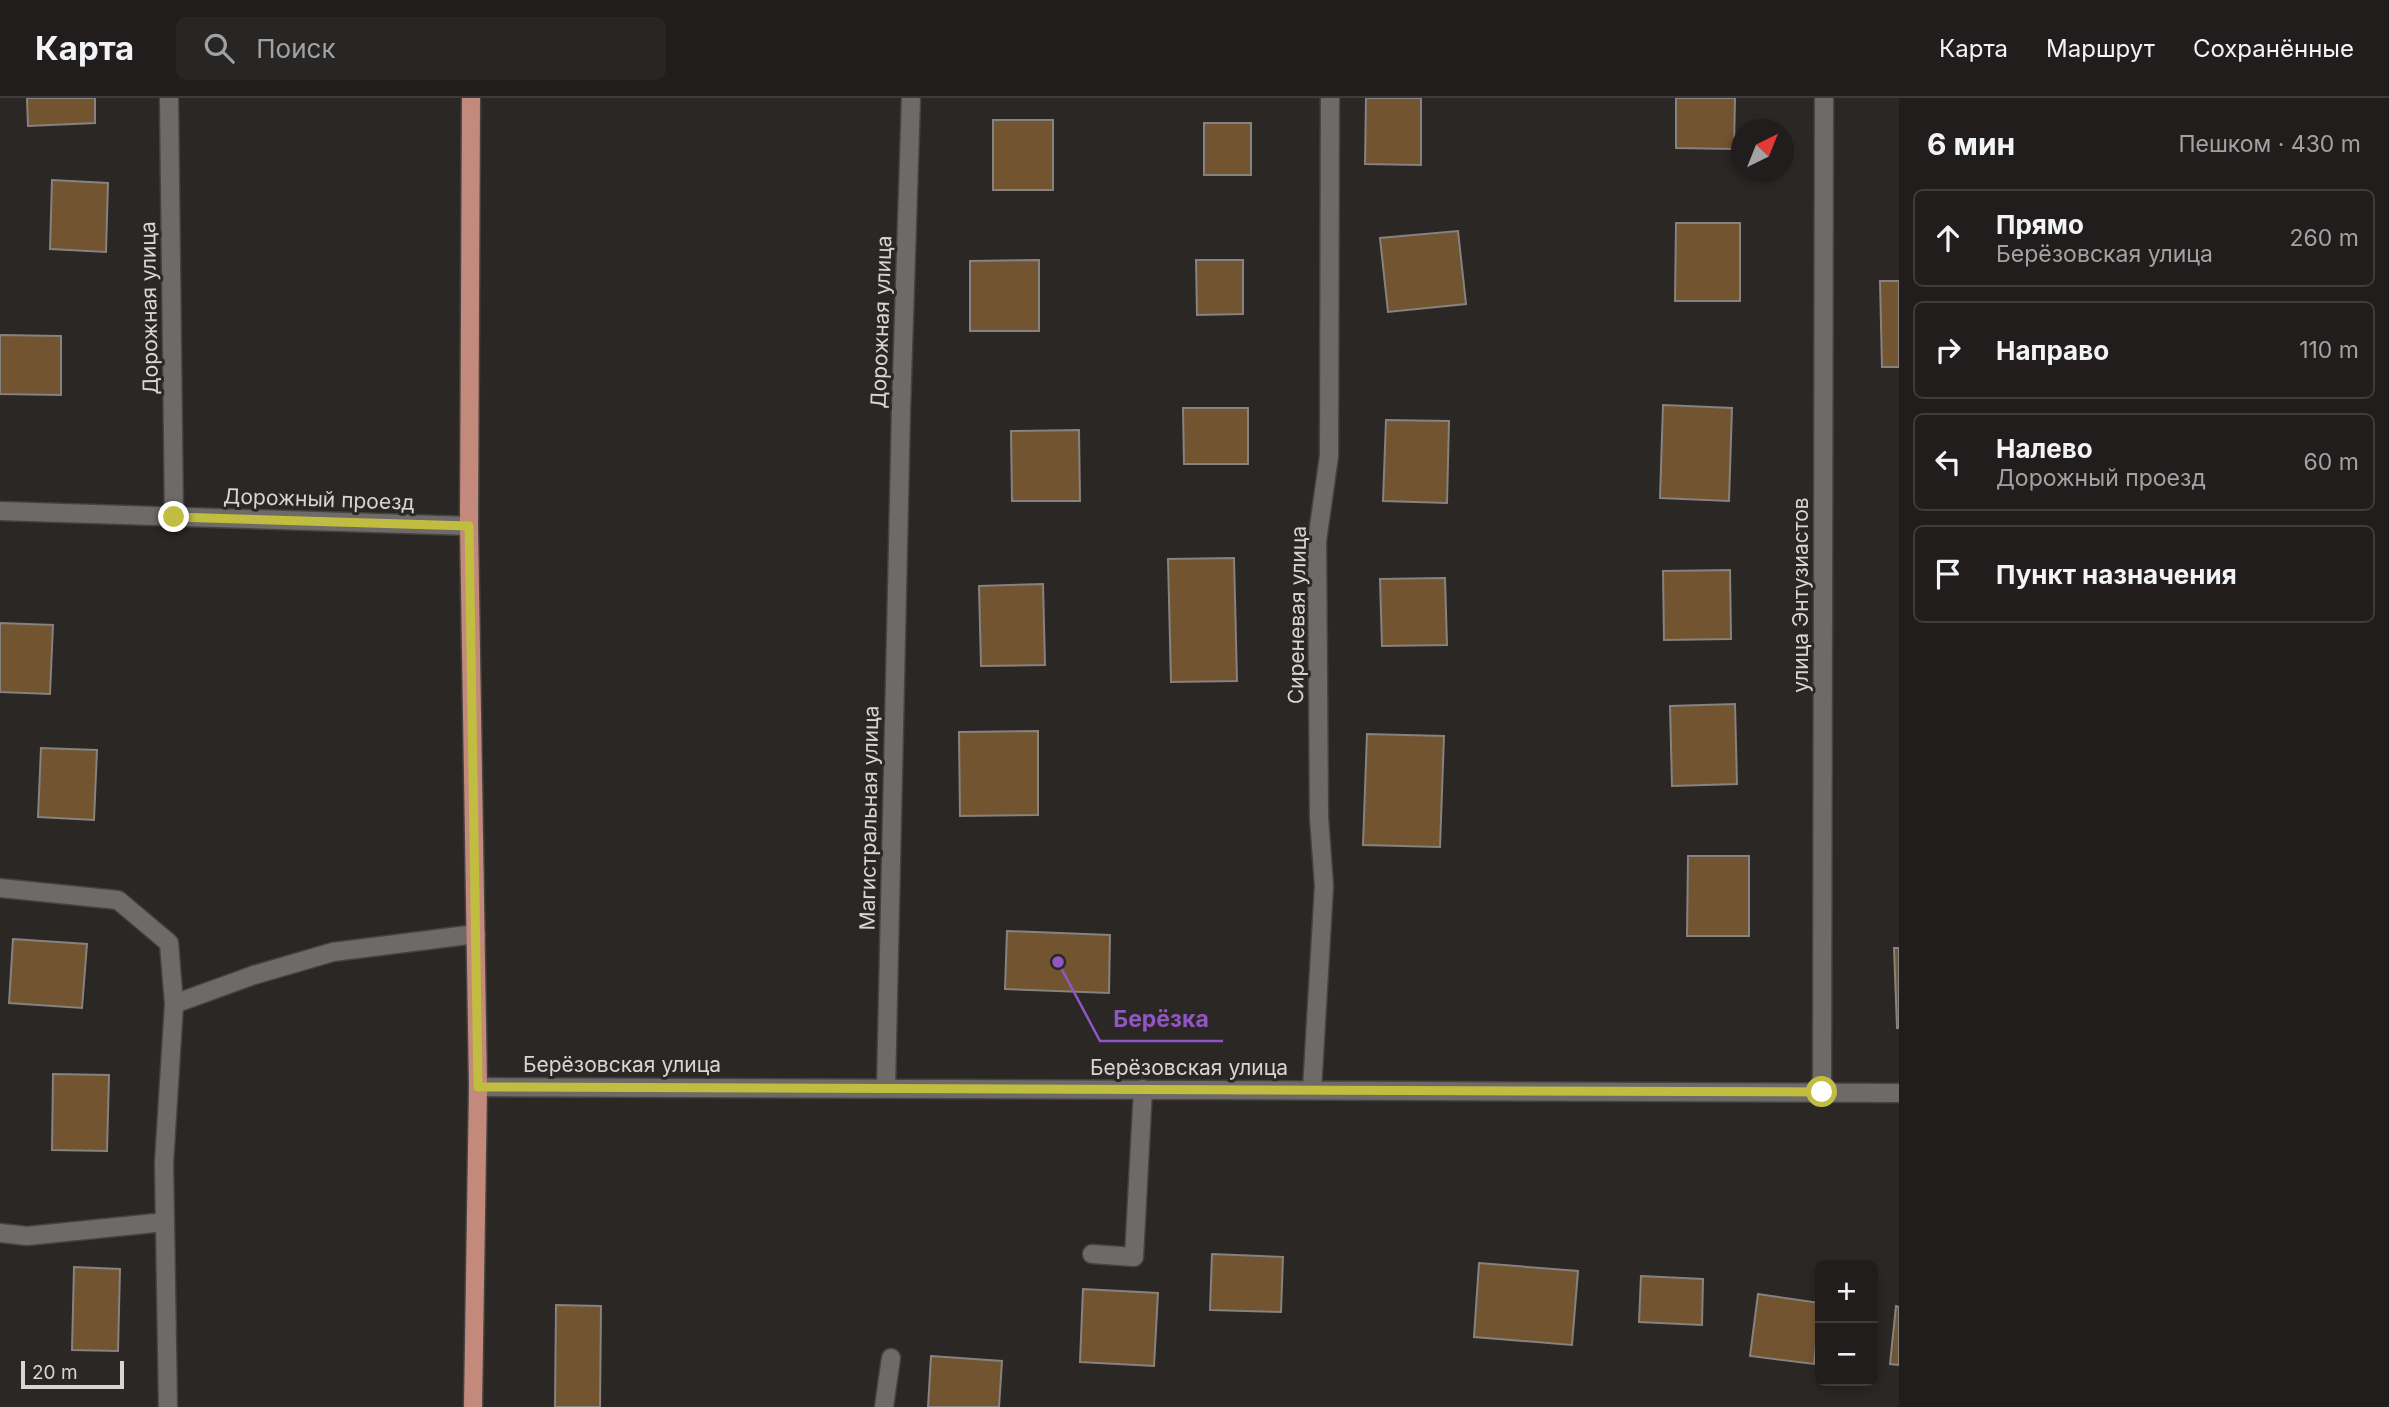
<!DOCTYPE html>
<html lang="ru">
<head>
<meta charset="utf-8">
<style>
  :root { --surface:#201d1c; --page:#282625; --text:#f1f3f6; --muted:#a2a2a3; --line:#3d3b3b }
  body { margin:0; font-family:Inter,sans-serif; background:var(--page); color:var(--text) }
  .controls { position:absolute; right:21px; bottom:21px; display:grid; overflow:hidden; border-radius:10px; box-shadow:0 4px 10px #0003 }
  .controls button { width:63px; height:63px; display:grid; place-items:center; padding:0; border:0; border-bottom:2px solid var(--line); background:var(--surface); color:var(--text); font:35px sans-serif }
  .compass { position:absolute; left:1731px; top:21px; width:63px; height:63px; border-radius:50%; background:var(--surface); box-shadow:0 4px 10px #0003; rotate:43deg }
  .scale { position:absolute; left:21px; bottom:18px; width:103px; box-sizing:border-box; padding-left:7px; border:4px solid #d8d6d4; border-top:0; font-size:19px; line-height:24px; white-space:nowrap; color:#d8d6d4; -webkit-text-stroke:5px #2a2725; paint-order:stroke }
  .stop { position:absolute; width:21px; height:21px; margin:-16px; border:5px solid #c1bd40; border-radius:50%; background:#fff }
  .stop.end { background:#c1bd40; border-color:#fff; box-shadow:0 2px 7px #0008 }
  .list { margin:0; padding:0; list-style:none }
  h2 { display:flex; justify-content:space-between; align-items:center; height:91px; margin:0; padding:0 28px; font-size:30px }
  h2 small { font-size:23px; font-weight:400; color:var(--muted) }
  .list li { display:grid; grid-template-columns:46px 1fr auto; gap:21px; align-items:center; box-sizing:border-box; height:98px; margin:0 14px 14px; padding:0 14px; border:2px solid var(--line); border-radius:10px }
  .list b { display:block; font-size:26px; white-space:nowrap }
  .list p { margin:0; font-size:23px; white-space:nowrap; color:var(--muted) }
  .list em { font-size:23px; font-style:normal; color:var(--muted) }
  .icon { flex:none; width:38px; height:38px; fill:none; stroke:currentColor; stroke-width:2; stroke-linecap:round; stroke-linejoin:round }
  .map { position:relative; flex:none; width:1899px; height:1309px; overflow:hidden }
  header { display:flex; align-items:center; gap:42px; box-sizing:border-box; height:98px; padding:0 35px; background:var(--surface); border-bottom:2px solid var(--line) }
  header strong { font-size:33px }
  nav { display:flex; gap:38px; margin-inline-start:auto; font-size:24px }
  .search { width:490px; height:63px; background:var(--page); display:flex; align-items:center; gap:18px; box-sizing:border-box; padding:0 24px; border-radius:10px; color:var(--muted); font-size:26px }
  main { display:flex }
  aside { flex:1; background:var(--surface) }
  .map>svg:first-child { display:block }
</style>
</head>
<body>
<header>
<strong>Карта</strong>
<div class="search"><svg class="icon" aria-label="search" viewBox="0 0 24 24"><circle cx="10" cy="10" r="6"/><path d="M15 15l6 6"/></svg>Поиск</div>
<nav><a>Карта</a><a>Маршрут</a><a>Сохранённые</a></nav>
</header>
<main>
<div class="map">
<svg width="1899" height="1309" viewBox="0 0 1899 1309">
  <rect width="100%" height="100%" fill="#2a2725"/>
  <path fill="#735431" stroke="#85827f" stroke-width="2" d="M27,0h68v25l-67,3z
    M1366,0h55v67l-56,-1z
    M1676,0h59l-1,51 -58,-1z
    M993,22h60v70h-60z
    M1204,25h47v52h-47z
    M52,82l56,3 -2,69 -56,-3z
    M1676,125h64v78h-65z
    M1458,133l8,73 -78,8 -8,-74z
    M1039,162v71h-69v-70z
    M1196,162h47v54l-46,1z
    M1880,183h19v86h-17z
    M0,237l61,1v59l-61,-1z
    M1663,307l69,3 -3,93 -69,-3z
    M1183,310h65v56h-64z
    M1386,322l63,1 -2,82 -64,-2z
    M1079,332l1,71h-68l-1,-70z
    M1234,460l3,123 -66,1 -3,-123z
    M1730,472l1,69 -67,1 -1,-69z
    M1445,480l2,67 -65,1 -2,-67z
    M1043,486l2,81 -64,1 -2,-80z
    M0,525l53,2 -3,69 -50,-2z
    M1735,606l2,80 -65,2 -2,-80z
    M1038,633v84l-78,1 -1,-84z
    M1367,636l77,2 -4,111 -77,-2z
    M41,650l56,2 -3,70 -56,-3z
    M1688,758h61v80h-62z
    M1007,833l103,4 -1,58 -104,-4z
    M13,841l74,5 -5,64 -73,-5z
    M1894,850h5v80h-2z
    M53,976l56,1 -2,76 -55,-1z
    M1212,1156l71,3 -2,55 -71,-2z
    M1479,1165l99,8 -6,74 -98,-8z
    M74,1169l46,2 -2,82 -46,-1z
    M1641,1178l62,3 -1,46 -63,-3z
    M1083,1191l75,4 -4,73 -74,-4z
    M1758,1196l62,9 -6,61 -64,-8z
    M556,1207l45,1 -1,101h-45z
    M1896,1208l3,1v58l-9,-1z
    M931,1258l71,5 -3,46h-71z"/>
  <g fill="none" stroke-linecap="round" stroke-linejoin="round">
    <g stroke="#454341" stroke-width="21">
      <path id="minor" d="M169,0l5,419
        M0,413l469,15
        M0,790l118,12 51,43 5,61
        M478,989l1421,6
        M886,990l15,-678 10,-312
        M1312,992l12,-204 -5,-69 -2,-276 12,-85 1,-358
        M1822,994l2,-994
        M0,1135l27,3 138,-14
        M1092,1156l42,3 9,-168
        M168,1309l-4,-244 10,-159 80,-29 79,-23 143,-18
        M884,1309l7,-49"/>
    </g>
    <g stroke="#454341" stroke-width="21">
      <path id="major" d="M471,0l-2,428 9,561 -5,320"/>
    </g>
    <use href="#minor" stroke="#6d6a67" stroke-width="18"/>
    <use href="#major" stroke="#c3897b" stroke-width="18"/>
  </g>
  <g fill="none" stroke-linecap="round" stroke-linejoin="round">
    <path stroke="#c1bd40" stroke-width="9" d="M174,419l295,9 9,561 1344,5"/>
  </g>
  <g text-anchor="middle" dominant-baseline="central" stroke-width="6" stroke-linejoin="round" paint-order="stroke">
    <g font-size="21" fill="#d8d6d4" stroke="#2a2725">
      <text transform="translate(149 210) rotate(-91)">Дорожная улица</text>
      <text transform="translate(881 224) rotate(-88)">Дорожная улица</text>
      <text transform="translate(319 401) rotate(2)">Дорожный проезд</text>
      <text transform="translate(1800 497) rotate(-90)">улица Энтузиастов</text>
      <text transform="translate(1297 517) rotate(-89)">Сиреневая улица</text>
      <text transform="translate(869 720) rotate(-89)">Магистральная улица</text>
      <text x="622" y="966">Берёзовская улица</text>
      <text x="1189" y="969">Берёзовская улица</text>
    </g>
  </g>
  <path fill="none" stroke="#9256c4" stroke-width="2.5" d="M1058 864L1100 943H1223"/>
  <circle fill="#9256c4" stroke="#2a2725" stroke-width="2.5" cx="1058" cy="864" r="7"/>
  <g font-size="23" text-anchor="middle" font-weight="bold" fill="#9256c4" stroke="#2a2725" stroke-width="6" stroke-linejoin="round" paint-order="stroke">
    <text x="1161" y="929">Берёзка</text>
  </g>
</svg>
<div class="controls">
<button>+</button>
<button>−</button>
</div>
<svg class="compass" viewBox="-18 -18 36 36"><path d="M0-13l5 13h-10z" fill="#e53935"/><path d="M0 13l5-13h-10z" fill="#a2a2a3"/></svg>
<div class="scale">20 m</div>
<div class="stop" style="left:1822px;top:994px"></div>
<div class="stop end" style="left:174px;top:419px"></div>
</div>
<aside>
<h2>6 мин<small>Пешком · 430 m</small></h2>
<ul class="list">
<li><svg class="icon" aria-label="ahead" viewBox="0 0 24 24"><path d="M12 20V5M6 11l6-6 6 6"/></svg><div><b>Прямо</b><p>Берёзовская улица</p></div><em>260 m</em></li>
<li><svg class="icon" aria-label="right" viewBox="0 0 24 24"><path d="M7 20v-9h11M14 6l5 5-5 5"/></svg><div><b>Направо</b></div><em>110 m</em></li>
<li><svg class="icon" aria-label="left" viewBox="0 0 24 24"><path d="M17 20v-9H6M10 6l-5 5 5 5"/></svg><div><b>Налево</b><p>Дорожный проезд</p></div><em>60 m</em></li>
<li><svg class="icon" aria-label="arrive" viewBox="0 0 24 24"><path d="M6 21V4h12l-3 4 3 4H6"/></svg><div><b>Пункт назначения</b></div></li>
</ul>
</aside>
</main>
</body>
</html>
